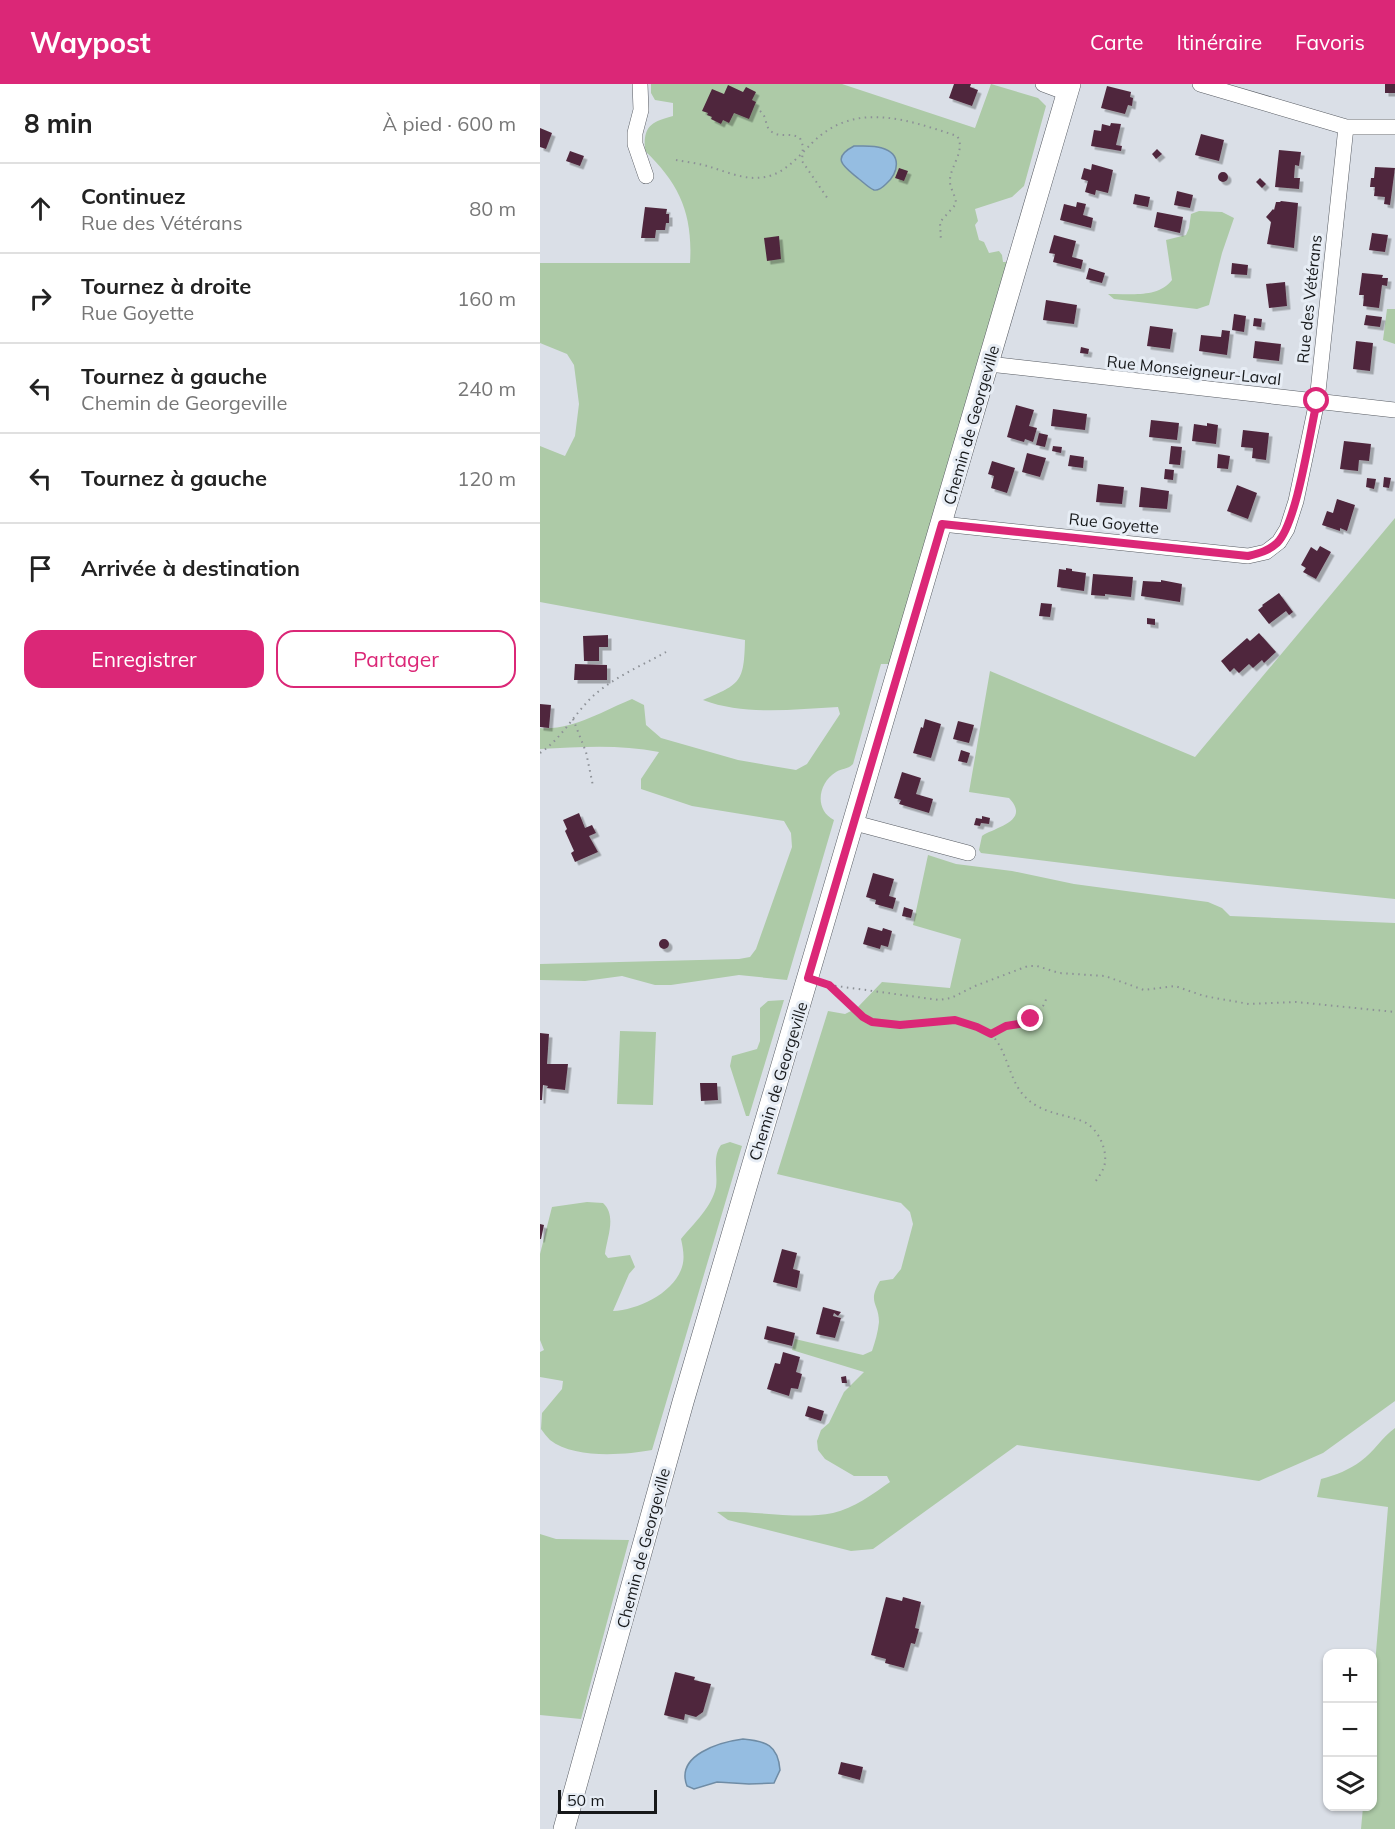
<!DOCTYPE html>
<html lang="fr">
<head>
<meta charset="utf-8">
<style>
  :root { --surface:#fff; --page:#f6f6f6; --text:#222; --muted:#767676; --line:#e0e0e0; --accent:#db2777 }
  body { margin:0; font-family:Mulish,sans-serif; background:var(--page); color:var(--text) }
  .controls { position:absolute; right:18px; bottom:18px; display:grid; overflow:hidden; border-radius:12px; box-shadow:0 2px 4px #0004 }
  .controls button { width:54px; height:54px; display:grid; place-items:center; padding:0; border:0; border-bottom:2px solid var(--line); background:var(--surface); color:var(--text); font:30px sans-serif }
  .scale { position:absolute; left:18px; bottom:15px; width:99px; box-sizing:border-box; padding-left:6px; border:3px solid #16181a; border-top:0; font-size:16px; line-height:21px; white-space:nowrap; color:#16181a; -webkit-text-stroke:4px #e7edf5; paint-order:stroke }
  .stop { position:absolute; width:18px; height:18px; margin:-14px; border:4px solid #db2777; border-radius:50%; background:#fff }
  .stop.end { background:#db2777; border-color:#fff; box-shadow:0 2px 6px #0008 }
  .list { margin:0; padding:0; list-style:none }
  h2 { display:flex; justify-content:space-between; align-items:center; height:78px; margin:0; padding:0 24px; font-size:26px }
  h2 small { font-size:20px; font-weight:400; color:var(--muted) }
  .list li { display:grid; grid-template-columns:39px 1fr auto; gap:18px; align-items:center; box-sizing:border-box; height:90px; padding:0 24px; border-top:2px solid var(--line) }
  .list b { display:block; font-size:22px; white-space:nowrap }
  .list p { margin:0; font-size:20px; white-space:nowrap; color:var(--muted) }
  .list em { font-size:20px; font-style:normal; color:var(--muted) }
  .actions { display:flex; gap:12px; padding:18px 24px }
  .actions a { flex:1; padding:14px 0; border:2px solid var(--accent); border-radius:18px; text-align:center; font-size:21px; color:var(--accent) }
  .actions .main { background:var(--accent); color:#fff }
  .icon { flex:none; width:33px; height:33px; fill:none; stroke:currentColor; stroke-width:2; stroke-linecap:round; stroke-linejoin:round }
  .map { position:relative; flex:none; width:855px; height:1745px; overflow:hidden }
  header { display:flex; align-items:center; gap:36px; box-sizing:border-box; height:84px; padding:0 30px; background:var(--accent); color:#fff }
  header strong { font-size:28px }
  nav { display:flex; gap:33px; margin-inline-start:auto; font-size:21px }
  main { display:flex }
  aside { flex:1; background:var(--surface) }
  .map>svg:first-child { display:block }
</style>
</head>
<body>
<header>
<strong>Waypost</strong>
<nav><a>Carte</a><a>Itinéraire</a><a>Favoris</a></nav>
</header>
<main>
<aside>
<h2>8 min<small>À pied · 600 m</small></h2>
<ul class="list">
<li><svg class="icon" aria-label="ahead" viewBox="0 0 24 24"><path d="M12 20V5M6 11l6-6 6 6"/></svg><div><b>Continuez</b><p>Rue des Vétérans</p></div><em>80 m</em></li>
<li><svg class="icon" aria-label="right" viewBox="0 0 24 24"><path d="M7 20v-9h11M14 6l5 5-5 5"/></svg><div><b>Tournez à droite</b><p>Rue Goyette</p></div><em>160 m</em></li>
<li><svg class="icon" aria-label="left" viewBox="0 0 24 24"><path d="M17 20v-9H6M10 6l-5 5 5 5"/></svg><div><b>Tournez à gauche</b><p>Chemin de Georgeville</p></div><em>240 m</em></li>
<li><svg class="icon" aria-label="left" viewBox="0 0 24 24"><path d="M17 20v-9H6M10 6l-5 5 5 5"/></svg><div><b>Tournez à gauche</b></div><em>120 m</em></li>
<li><svg class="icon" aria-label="arrive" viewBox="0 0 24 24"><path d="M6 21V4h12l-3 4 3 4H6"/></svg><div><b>Arrivée à destination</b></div></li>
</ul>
<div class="actions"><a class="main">Enregistrer</a><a>Partager</a></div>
</aside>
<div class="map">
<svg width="855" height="1745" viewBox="0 0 855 1745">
  <defs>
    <filter id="shadow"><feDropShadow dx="3.5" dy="3.5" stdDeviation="0" flood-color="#0004"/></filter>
  </defs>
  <rect width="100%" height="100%" fill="#dadfe7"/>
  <path fill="#adcaa7" d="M111,0h191l133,44 16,-44 47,14 8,8 -22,80 -12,11 -37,12 3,12 -3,4 4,15 5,2 5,11 10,-2 3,4 1,7h7l-118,402h-11l-28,100c-6,6 -11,4 -17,8 -18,11 -22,38 -2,48l-47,160 -48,-5 -68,10h-16l-33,-9 -37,5 -45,-1v-16l199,-5 11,-2 6,-8 36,-102 -1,-14 -7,-12 -92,-15 -51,-17v-10l18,-27c-40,-8 -79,-5 -119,-3v-21c31,3 63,-17 92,-29l12,6 2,20 15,13 77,22 58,10 11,-6 33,-50 -2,-7c-44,2 -93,9 -135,-7 38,-16 41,-18 42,-60l-205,-38v-156l25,10 10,-20 4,-32 -5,-39 -7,-11 -27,-11v-80h150c3,-48 -10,-79 -45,-112 -2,-25 6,-29 28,-35v-13l-18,-3 -4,-7z
    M659,127l23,1 12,6 -12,35 -13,52 -12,4 -83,-10 -6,-5c22,-1 49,5 64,-14l-6,-40 20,-5 3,-7 2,-14z
    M847,225h8v35l-12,-4z
    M855,434v381l-227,-23 -187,-23 -2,-3 3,-14c14,-9 49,-15 27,-38l-40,-6 21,-121 205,86z
    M388,771l28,9 56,7 62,13 134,18 14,6 8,8 165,7v478l-72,52 -64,28 -242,-36 -144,104 -22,2 -123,-31 -11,-8c37,-2 80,8 116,1 21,-5 40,-19 57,-31l-3,-6h-33l-29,-17 -7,-9 -1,-9 4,-11 8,-7 15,-31 20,-20 -72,-22 3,-11 68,16 9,-4c3,-9 6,-19 7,-29 0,-19 -12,-19 1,-41l13,-2 8,-10 12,-45 -3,-12 -9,-9 -124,-29 51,-163 17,3 12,-6 25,-26 68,6 11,-49 -48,-14z
    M244,916l-35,116h-3l-16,-50 2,-10 25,-7 3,-8v-33l8,-7z
    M80,947l36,1 -3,73 -36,-1z
    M190,1058l12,4 -90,304c-28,5 -78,9 -102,-10 -3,-3 -6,-7 -9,-11l1,-16 20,-24 1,-8 -23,-4v-25l4,-2 -4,-10v-86l12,-47 35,-5 16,1c14,13 4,34 2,51l3,4 22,-3 5,12 -6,7 -16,37c25,-1 61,-18 69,-44 3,-9 1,-19 -1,-28 13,-16 31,-32 35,-52 2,-14 -4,-30 5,-42z
    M855,1344v401h-34l2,-22 9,-1 1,-117 15,-182 -71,-10 4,-18c15,-4 28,-9 40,-18 13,-9 21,-24 34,-33z
    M0,1450l16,5 73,1 -48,179 -41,-4z"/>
  <path fill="#95bde1" stroke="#6f8ca5" stroke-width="1.5" d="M314,62c9,0 20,-1 28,2 20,6 17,24 4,36 -3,3 -7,7 -12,6 -5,-2 -11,-8 -15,-11 -13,-11 -30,-20 -5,-33z
    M203,1655c23,2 35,6 37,31l-6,13 -25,1 -32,-2 -23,7 -7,-3c-12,-31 33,-44 56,-47z"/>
  <path fill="#50283d" filter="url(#shadow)" d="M414,0h17l-1,3 8,3 -6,16 -23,-8z
    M845,0h10v9h-10z
    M188,1l15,7 3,-5 10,5 -4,8 4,2 -7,17 -15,-6 -5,10 -6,-3 -2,4 -10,-5 1,-2 -5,-2 1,-2 -6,-2 10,-22 12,5z
    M567,2l24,6 -1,5 3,1 -1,8 -4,-1 -3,9 -24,-6z
    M571,39l10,1 -5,21 6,1 -1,5 -30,-5 3,-16 7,1 1,-7 8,2z
    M0,44l12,5 -6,16 -6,-2z
    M661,50l23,6 -5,21 -24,-6z
    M617,65l5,5 -6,5 -4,-5z
    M739,66l22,2 -2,14 -4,-1 -1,13h6l-1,11 -24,-2z
    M30,67l14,5 -4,10 -14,-5z
    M552,80l21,6 -5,23 -12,-3 -1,5 -10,-3 3,-11 -7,-2 3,-11 7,2z
    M835,83l20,1 -5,37 -6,-1 1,-7 -11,-1 1,-9h-5l1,-9h3z
    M359,84l9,3 -4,10 -9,-3z
    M678 93a5 5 0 1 1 10 0a5 5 0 1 1-10 0Z
    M720,94l6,6 -4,4 -6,-6z
    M637,107l16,4 -3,13 -16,-3z
    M595,110l15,3 -2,10 -15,-3z
    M741,117l17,2 -4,45 -27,-4 4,-22 -5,-5 7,-8 1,1 2,-8h4z
    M537,118l9,2 -3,11 10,3 -2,10 -31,-8 4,-16 12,3z
    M105,123l22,2 -1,5h3v9h-3l-1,7h-9l-1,8h-14z
    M617,128l26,5 -3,16 -26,-6z
    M832,149l16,2 -3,17 -16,-2z
    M514,151l22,6 -4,16 11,3 -2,9 -28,-7 2,-8 -6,-1z
    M239,152l2,23 -14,2 -3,-23z
    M692,179l16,2 -1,10 -16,-1z
    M549,184l16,5 -3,10 -16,-4z
    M822,189l21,2 -1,3h6l-1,8 -5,-1 -3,23 -16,-2 1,-11h-5z
    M745,198l2,24 -18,2 -3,-24z
    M506,216l31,5 -3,19 -31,-4z
    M694,230l12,2 -2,16 -12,-2z
    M826,231l16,2 -2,10 -16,-2z
    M714,234l8,1 -1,8 -8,-1z
    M610,242l23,3 -3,20 -23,-3z
    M682,246l8,1 -3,24 -28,-4 2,-16 20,2z
    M715,257l26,3 -2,17 -26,-3z
    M816,257l17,2 -3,28 -17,-2z
    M541,263l8,2 -1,5 -8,-1z
    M476,321l18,5 -5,16 8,2 -4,14 -8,-3 -1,3 -17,-5z
    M513,325l34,5 -2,16 -34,-4z
    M611,336l28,3 -2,17 -28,-3z
    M667,339l11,2 -2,19 -24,-3 2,-17 13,2z
    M703,346l26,3 -3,27 -14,-2 1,-10 -12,-1z
    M499,349l9,2 -3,12 -9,-2z
    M804,357l27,3 -2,17 -10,-1 -1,11 -18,-2z
    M513,362l9,1 -1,6 -9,-2z
    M631,362l11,1 -2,18 -11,-1z
    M487,369l19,5 -6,19 -18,-5z
    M678,370l12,2 -2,13 -11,-1z
    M530,371l14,2 -1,11 -15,-2z
    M452,377l23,7 -8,25 -16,-5 3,-12 -6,-2z
    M625,385l9,1 -1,10 -9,-1z
    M844,393l7,1 -2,10 -6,-1z
    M827,394l9,1 -2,10 -8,-2z
    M558,400l26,3 -2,17 -26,-2z
    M697,401l20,8 -9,26 -21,-8z
    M601,403l28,4 -2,18 -28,-2z
    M797,415l18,6 -8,26 -7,-3v3l-18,-6 5,-14 6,2z
    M780,462l11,6 -15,27 -13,-7 3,-4 -5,-3 10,-18 6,4z
    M526,484l6,1v2l14,2 -2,18 -27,-4 2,-18 7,1z
    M553,490l40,3 -2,20 -26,-3v2l-14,-1z
    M621,496l21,4 -2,18 -39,-6 2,-15 18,1z
    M739,509l14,19 -4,3 -3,-4 -17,13 -11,-14 5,-4 -1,-1z
    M501,519l11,1 -2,13 -11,-1z
    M607,534l8,1v6l-8,-1z
    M719,549l17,19 -12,11 -2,-3 -9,8 -4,-4 -10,9 -5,-5 -4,4 -9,-11 26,-23 3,3z
    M68,551v12h-9v14h-15l-1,-25z
    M35,580l32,1v15h-33z
    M0,620l11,1 -2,23 -9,-1z
    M385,635l16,5 -10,34 -18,-5 8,-26 2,1z
    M418,637l16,4 -5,18 -16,-4z
    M421,666l9,3 -3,10 -9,-2z
    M362,688l19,6 -5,16 17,5 -4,14 -30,-9 2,-4 -7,-2z
    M39,729l6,15 7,-3 4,8 -7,3 9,16 -23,10 -4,-9 3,-2 -9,-20 2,-2 -4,-9z
    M442,732l8,2 -1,6 -8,-1 -1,3 -6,-1 2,-7 6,1z
    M333,789l21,6 -5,17 7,2 -3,11 -18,-5 1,-4 -10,-3z
    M364,823l9,3 -2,8 -9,-2z
    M328,843l14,4 1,-3 9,3 -4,16 -7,-2 -1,4 -17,-5z
    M119 860a5 5 0 1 1 10 0a5 5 0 1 1-10 0Z
    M0,949l9,1 -2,30h21l-3,26 -18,-2 1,-2 -5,-1 -1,15h-2z
    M160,999h17l1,17 -17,1z
    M0,1140l4,1 -3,14h-1z
    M242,1165l15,4 -4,16 7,2 -3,17 -24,-6z
    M283,1223l18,5 -3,4 -4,-3 -1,3 8,2 -6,20 -19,-4z
    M227,1242l28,7 -3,13 -28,-7z
    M243,1268l17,5 -4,15 6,2 -4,15 -7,-1 -2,8 -22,-7 8,-26 5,1z
    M306,1292l1,7h-5l-1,-6z
    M268,1322l16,5 -3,10 -16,-5z
    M346,1513l16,4 1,-4 18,5 -6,26 4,1 -4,15 -4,-1 -7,25 -19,-5 1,-4 -15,-4z
    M135,1588l20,5 -1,3 17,4 -8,28 -7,5 -11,-3 -1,6 -20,-5z
    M301,1678l22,5 -3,13 -22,-6z"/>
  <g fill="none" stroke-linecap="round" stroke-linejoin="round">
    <g stroke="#585c63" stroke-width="16">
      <path id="minor" d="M100,0l1,26 -6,23v11l11,32
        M503,0l24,9
        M660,0l146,43h49
        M449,280l406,46
        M402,440l306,32 18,-4 13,-10 8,-13 9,-28 21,-100 29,-274
        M315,739l113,30"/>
    </g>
    <g stroke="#585c63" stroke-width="22">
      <path id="secondary" d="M24,1745l119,-427 387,-1318"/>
    </g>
    <path stroke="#8d9197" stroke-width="2" stroke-dasharray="1.5 4.5" stroke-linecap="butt" d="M220,27c8,6 4,16 12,21 8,6 19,0 28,6l3,8 -1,15 26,38
      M136,76c10,2 21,3 31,6 18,5 38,15 58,11 19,-3 34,-21 47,-34 43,-43 96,-23 145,-7 9,13 -6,30 -7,43 -1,9 6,16 6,25l-16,18 1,20
      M33,635l13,33 7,34
      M0,669c21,-14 33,-37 51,-55 21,-20 50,-32 75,-46
      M283,898c19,9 29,32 49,40 35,14 72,-14 113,8 21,12 22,44 36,62 16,21 39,21 61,29 16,6 27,30 22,46 -2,5 -6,11 -9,15
      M289,901l110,15 12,-2 24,-12 53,-20h9l22,7 46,3 39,14 31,-4 29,10 45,8 47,-2 99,10
      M451,950c21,-11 49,-10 56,-38"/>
    <use href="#minor" stroke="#fff" stroke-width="15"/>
    <use href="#secondary" stroke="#fff" stroke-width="21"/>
  </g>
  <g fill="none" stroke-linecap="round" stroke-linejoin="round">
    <path stroke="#db2777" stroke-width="8" d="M491,935l-6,4 -19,3 -15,8 -14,-7 -22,-7 -55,5 -28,-3 -9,-5 -34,-32 -21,-7 134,-454 306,32c12,-3 20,-5 29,-13 20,-19 33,-112 40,-142"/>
  </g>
  <g text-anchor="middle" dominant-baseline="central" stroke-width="6" stroke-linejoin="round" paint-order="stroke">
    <g font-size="16" fill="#16181a" stroke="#e7edf5">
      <text transform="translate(769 215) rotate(-84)">Rue des Vétérans</text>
      <text transform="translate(654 286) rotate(6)">Rue Monseigneur-Laval</text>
      <text transform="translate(431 341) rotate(-74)">Chemin de Georgeville</text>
      <text transform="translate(574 439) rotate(6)">Rue Goyette</text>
      <text transform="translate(238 997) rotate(-73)">Chemin de Georgeville</text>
      <text transform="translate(103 1464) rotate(-75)">Chemin de Georgeville</text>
    </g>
  </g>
</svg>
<div class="controls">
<button>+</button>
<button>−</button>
<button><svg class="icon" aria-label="layers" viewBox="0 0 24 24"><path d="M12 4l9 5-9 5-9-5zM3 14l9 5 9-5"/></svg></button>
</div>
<div class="scale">50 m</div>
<div class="stop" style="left:777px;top:317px"></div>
<div class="stop end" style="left:491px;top:935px"></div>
</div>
</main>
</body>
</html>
